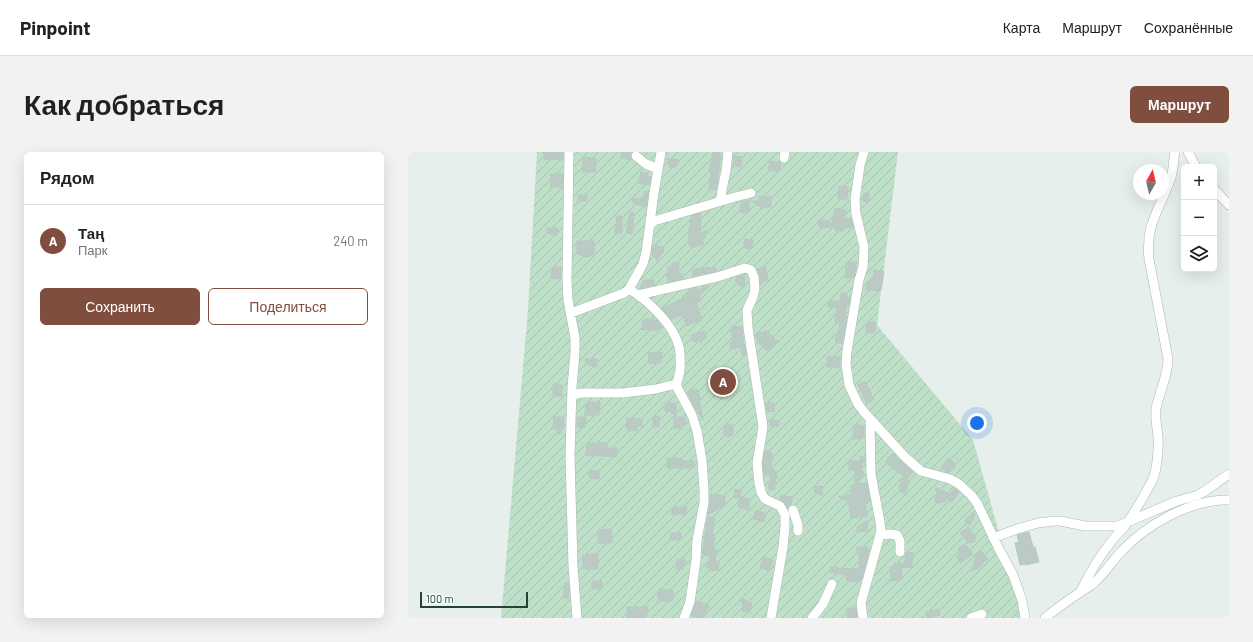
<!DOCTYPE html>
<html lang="ru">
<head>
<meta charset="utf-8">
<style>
  :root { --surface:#fff; --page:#f2f2f2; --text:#202124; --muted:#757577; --line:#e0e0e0; --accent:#7f4e3f }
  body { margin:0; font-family:Barlow,sans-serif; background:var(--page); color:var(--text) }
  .controls { position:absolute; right:12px; top:12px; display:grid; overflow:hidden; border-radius:6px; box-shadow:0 4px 16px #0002 }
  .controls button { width:36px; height:36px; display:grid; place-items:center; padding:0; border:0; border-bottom:1px solid var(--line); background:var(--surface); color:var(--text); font:20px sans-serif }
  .compass { position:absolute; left:725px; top:12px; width:36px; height:36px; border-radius:50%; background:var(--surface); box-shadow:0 4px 16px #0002; rotate:8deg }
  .scale { position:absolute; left:12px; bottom:10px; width:108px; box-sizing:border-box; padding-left:4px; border:2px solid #24423a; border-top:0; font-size:11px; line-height:14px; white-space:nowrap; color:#24423a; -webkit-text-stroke:3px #f7fbf9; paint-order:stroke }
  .you { position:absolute; left:569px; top:271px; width:14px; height:14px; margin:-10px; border:3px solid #fff; border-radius:50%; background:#1a73e8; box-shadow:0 0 0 6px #1a73e833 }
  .badge { display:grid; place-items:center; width:26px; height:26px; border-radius:50%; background:var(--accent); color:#fff; font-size:13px; font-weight:700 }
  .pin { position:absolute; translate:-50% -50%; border:2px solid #fff; box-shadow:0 1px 4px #0006 }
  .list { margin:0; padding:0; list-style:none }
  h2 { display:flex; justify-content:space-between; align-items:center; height:52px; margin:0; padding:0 16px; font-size:17px }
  h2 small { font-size:13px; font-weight:400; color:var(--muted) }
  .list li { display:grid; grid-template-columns:26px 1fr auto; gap:12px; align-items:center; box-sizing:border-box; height:72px; padding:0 16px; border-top:1px solid var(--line) }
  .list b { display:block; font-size:15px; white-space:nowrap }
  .list p { margin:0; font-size:13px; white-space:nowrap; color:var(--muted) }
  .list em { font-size:13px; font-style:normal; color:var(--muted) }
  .actions { display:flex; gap:8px; padding:12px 16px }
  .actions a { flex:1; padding:9px 0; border:1px solid var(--accent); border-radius:6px; text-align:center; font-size:14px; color:var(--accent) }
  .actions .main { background:var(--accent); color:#fff }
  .icon { flex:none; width:22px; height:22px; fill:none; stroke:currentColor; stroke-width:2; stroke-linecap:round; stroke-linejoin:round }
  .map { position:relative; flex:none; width:821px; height:466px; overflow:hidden; border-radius:6px }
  header { display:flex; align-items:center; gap:24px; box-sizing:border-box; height:56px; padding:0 20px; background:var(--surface); border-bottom:1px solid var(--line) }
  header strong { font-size:19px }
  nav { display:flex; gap:22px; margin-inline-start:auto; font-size:14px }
  .intro { display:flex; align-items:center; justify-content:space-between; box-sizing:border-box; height:96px; padding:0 24px }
  h1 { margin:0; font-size:28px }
  .button { padding:10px 18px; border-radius:6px; background:var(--accent); color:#fff; font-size:14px; font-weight:700 }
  main { display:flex; gap:24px; padding:0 24px }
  aside { flex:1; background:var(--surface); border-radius:6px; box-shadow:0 4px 16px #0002 }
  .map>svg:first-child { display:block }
</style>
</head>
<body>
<header>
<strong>Pinpoint</strong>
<nav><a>Карта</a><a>Маршрут</a><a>Сохранённые</a></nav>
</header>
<div class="intro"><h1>Как добраться</h1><a class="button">Маршрут</a></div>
<main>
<aside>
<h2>Рядом<small></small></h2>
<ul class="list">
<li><span class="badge">A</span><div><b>Таң</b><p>Парк</p></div><em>240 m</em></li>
</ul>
<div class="actions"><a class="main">Сохранить</a><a>Поделиться</a></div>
</aside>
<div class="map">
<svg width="821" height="466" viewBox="0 0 821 466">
  <defs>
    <pattern id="garden-furrows" width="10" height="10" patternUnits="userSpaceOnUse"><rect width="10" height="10" fill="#bfe0c8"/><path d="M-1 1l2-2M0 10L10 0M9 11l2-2" fill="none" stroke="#a4c1ad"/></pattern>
  </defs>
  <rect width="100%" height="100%" fill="#e6efeb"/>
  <path fill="url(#garden-furrows)" d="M129,0h361l-21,173 96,115 50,178h-522l27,-308z"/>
  <path fill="#bbcac4" stroke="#b8c9c2" d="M134,0l21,1v7l-19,-1 1,-3z
    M213,0h11l-2,3 1,5 -10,-2z
    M305,0h7v3h1l-5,35 -7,-1 2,-17h-2z
    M326,4l7,1 1,3 -1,7 -8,-2z
    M175,5l13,1v14h-13z
    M258,6l12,2 -1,6 -3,2 -5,-1v-4z
    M362,9l11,2 -2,9 -11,-2z
    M233,20l7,1 -1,3 4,1 -2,8 -11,-2z
    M142,22h13l-1,13h-11z
    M431,34l9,1 -1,12h-9z
    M237,39l3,1 -2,15 -11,-3 -3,-2 1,-4 9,2z
    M456,41l6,1 -2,7 -3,1 -3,-2z
    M170,43h9v6h-9z
    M351,44l12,1v10h-6l-3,1 -11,-7h8z
    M335,49h6v12l-9,-1 1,-10z
    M427,56l11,2 -2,9 7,-1 2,10 -7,-1 -3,4h-8v-3l-15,-1 -1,-2v-5h7l6,4z
    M222,60l4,1 -2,21 -6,-1z
    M293,61l-1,21 7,-4 -2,8 -3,1 2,5 -13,4 -3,-5 3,-27z
    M209,64h5v17h-7z
    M138,76h12l-1,7 -7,-1z
    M336,87l9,1 -1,9 -8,-1z
    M169,89h17v13l-6,3 -6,-1 -4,-2 -1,-2z
    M245,93l11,2 -1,6h-2l-1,4h-2v5l-6,-8z
    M438,110h10v8l-3,8h-8z
    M264,111h7l-1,11h5v5l-14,3 -2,-4 1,-11h4z
    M144,115h9v12l-10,-1z
    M301,115l-3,2 8,-2v1h2l1,3 -13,3v-2l-2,2 -9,2 -1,-6 7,-2 1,1z
    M358,115l2,14h-5l-2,4 -1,-9 -3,-7z
    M466,118l10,1 -3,19 -2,-1 -1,2 -12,-1 2,-9 5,-3z
    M336,123l1,11h-5l-4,-3v-6z
    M236,128h10v5l-14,3z
    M300,133l1,2 -10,9 2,4 -5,3 6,17 -16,6 -3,-10h-4l-8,3 -7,-8 -1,-3 27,-13h-4l8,-7h3l2,2z
    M433,141h6v4h3l-1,8 -2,-1 -2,12h2l-5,28 -7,-2 2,-9 2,-1 1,-9h-5l2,-15 -9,-1v-6h12z
    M237,167h9v1h3l4,6v3h-3v1h-16l1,-9h2z
    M458,170h9v11h-9z
    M334,174l1,9h-1l4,19 -4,1 -1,-8 -10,2 -1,-6 3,-1 -2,-15z
    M358,178l12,12 -4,4 -1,-1 -6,6 -7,-7 -4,-6v-3l4,-3 2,1z
    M296,179l2,7 -3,2 -2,3 -3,-2 -5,1 -2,-7z
    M254,200l-1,11 -12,1 -1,-11z
    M419,205h13v10h-13z
    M177,207h12v8l-10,-3z
    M457,229l9,19 -7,3 -9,-18z
    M145,232l9,1v11h-9z
    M289,237l3,9h-1l4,22 -8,-12 -8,-16z
    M178,250h14l-1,13h-14z
    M359,250l8,2 -1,8 -8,-2z
    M257,251h11v13l-7,-5h-4z
    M246,264l6,1 -1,10h-7z
    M146,265h10l-1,12 -4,6 -2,-5 -4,-1z
    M169,265h9l-1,10h-8z
    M266,265h11v8h-5v3h-6z
    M219,266l15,1v7h-5v4l-2,1 -7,-1 -2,-2z
    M363,267l8,2 -1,6 -8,-1z
    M446,272l10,2v12l-3,-1v2h-8z
    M316,273h9v9l-2,2 -3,1 -4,-3z
    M179,291h20v5h10v9l-31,-2z
    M357,299l7,2v8l-1,5 3,5 3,1 -1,3 2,3 -2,-1 -2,13 -6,-2 3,-13 -7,-1 -1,-11z
    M485,301l4,5 16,14 -6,7 2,3 -4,11 -6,-2 2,-3 -2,-1 4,-11 -18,-14z
    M453,304l4,1v5h-3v9l2,2 -7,11 10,-1 3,19h-5l2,14 -16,2 -2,-17 -11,-4 14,-3 -1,-9h4v-14l-6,-1v-9h11z
    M259,306h14v3h13v7h-27z
    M541,306l6,6 -2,2 2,1 -5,5 -2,-1 -1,1 -2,-1 -4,-3 2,-2h-1z
    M181,319h10v8l-9,-1 -1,-1z
    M406,334h8v10l-4,-3h-4z
    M528,336l14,6 4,-6 5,4 -7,10 -6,-4 -1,4 -7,1 -2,-1 -1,-3 3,-7 -3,-2z
    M327,337l6,1 -1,8h-6z
    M302,342l11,1v1h4l-1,11h-3l-13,8 2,-11z
    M373,343l12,2 -2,7 -3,4 -3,-5 -5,-4z
    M333,345l8,2v11l-11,-3z
    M264,355h15l-1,7h-14z
    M348,358l10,4 -2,8 -11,-3z
    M566,359l-1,9 -4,5 -4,-4z
    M300,365l7,1 -3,16h3l-2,13 6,5 -3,2 -1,7 4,1 -1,8 -6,1 -2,-3h-3l3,-12 -8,-2z
    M459,369l1,10 -11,1v-5z
    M560,375l8,10 -2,5 -5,1 -9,-10z
    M203,377l1,14h-14v-13z
    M621,380l4,15h2l4,15 -14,3v-1l-5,1 -5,-22 4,-1 -2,-7z
    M263,381h10v7h-11z
    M557,392l8,10 -13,9 -4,-7 4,-2 -2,-5z
    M449,395h11v9l-7,25h-15v-6l-16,-3v-5h6v1l23,1v-15h-2z
    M573,399l7,8 -8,6 1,1 -5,4 -1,-1 -3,2 4,-16z
    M498,400l7,1 -1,15 -11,-1 1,13 -11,1 -1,-14 4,-1v-3h11z
    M190,402v15h-15v-14z
    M355,405l10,3 -4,11 -9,-4z
    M269,407l8,1 -1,6h-1v3h-7z
    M184,429h10v8h-10z
    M156,431h4l1,15h-5z
    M250,438h15v11h-15z
    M332,446l12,5 -2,10 -8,-2 1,-6z
    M288,449l13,4 -5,13h-4l-9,-3z
    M219,455h21l-2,11h-19z
    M439,456h9l1,10h-9z
    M531,457l1,6 -12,3 -2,-6z"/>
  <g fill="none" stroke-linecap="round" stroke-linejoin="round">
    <g stroke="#a8b8b2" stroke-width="10">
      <path id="minor" d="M161,0l-2,128 1,20 7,38v15l-3,34 -2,69 3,110 4,52
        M456,0l-4,13 -5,35 1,14 8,33 -1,20 -4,13 -12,71 -1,13 3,21 9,19 6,8 41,45 16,14 29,8 9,5 12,11 6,8 23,48 13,24 9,25 3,18
        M780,0l8,15
        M228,4l10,8 12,5
        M376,6l1,-6
        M806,37l15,16
        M312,49l6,-31 2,-18
        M243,72l3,-3 81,-24 16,-4
        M221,137c20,12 50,40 51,65 0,6 1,16 -1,21 -1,5 -3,8 -2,12l15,28 5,16 5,29 2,30v13l-7,37 -1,20 -6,42 -6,16
        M230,143l79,-18 28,-9 6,2 3,7 1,12 -2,8 -6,13 1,18 15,99 -6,36 2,20 2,9 4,7 15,7 5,9v12l-2,20 -12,71
        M163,161l53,-20 5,-4 14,-25 3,-12 8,-59 7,-41
        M164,243l10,-2h41l33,-4 20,-5
        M385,358l5,15v6
        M472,383l10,-1 7,1 3,6v11
        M585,386l24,-9 21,-6 17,-2h5l25,5h33l59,-25 21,-6 7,-4 24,-17
        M673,439c8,-17 18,-34 30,-49 4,-6 10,-11 14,-16 10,-14 19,-30 27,-45 5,-10 7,-33 6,-45 -1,-9 -3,-18 -2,-27 3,-17 12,-32 12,-50l-19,-100c-4,-36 12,-51 22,-82 3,-8 2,-17 4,-25
        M404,466l11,-14 9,-20
        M455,466l-2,-15 20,-72 -1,-9 -9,-48 -1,-55
        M563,466l11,-4
        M637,466c12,-10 25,-19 37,-27 4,-3 9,-5 13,-9 9,-8 16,-19 24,-28 25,-28 71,-55 110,-54"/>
    </g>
    <use href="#minor" stroke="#fff" stroke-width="9"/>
  </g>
</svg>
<div class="controls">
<button>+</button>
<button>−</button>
<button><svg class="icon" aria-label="layers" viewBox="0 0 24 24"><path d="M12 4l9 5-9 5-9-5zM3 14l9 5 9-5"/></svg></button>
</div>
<svg class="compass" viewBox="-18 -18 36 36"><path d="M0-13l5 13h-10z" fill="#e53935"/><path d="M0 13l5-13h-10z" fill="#757577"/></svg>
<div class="scale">100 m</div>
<div class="you"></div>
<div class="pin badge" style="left:315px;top:230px">A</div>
</div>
</main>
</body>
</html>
